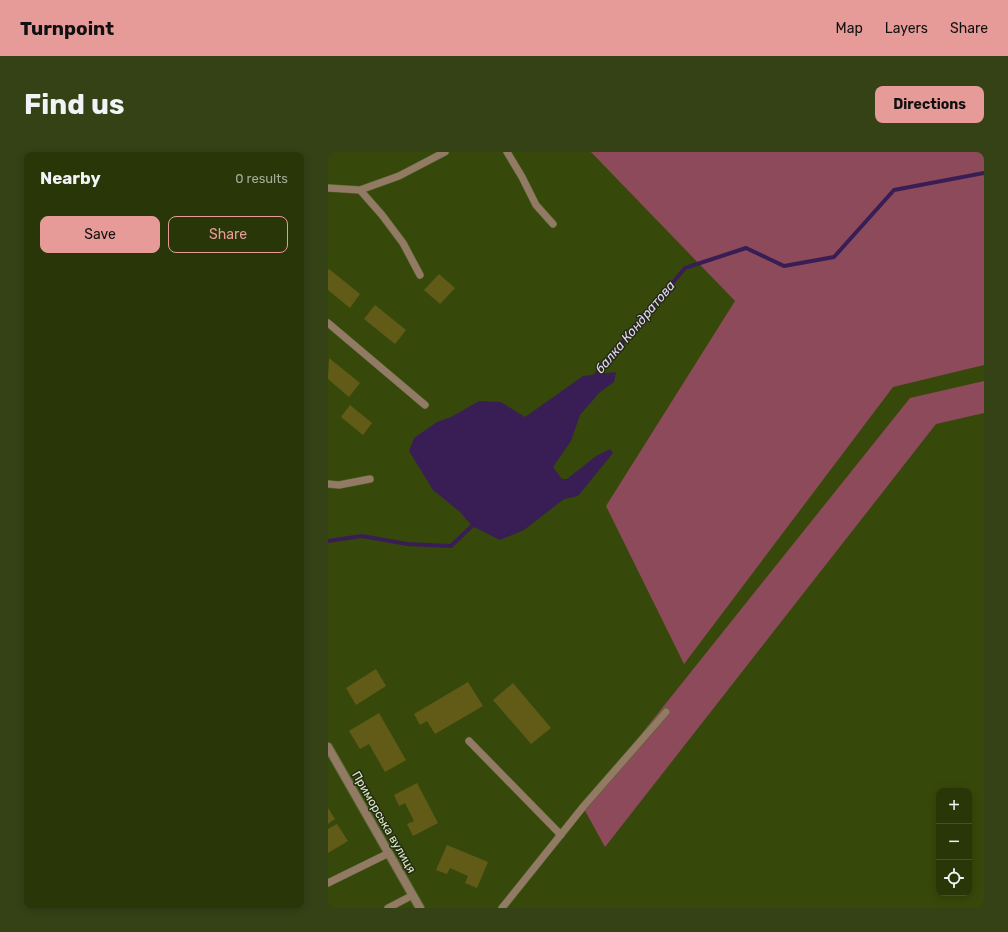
<!DOCTYPE html>
<html lang="en">
<head>
<meta charset="utf-8">
<style>
  :root { --surface:#293708; --page:#354216; --text:#f1f3f6; --muted:#a5ac9c; --line:#455129; --accent:#e69b98 }
  body { margin:0; font-family:Rubik,sans-serif; background:var(--page); color:var(--text) }
  .controls { position:absolute; right:12px; bottom:12px; display:grid; overflow:hidden; border-radius:8px; box-shadow:0 2px 10px #0003 }
  .controls button { width:36px; height:36px; display:grid; place-items:center; padding:0; border:0; border-bottom:1px solid var(--line); background:var(--surface); color:var(--text); font:20px sans-serif }
  .list { margin:0; padding:0; list-style:none }
  h2 { display:flex; justify-content:space-between; align-items:center; height:52px; margin:0; padding:0 16px; font-size:17px }
  h2 small { font-size:13px; font-weight:400; color:var(--muted) }
  .actions { display:flex; gap:8px; padding:12px 16px }
  .actions a { flex:1; padding:9px 0; border:1px solid var(--accent); border-radius:8px; text-align:center; font-size:14px; color:var(--accent) }
  .actions .main { background:var(--accent); color:#111 }
  .icon { flex:none; width:22px; height:22px; fill:none; stroke:currentColor; stroke-width:2; stroke-linecap:round; stroke-linejoin:round }
  .map { position:relative; flex:none; width:656px; height:756px; overflow:hidden; border-radius:8px }
  header { display:flex; align-items:center; gap:24px; box-sizing:border-box; height:56px; padding:0 20px; background:var(--accent); color:#111 }
  header strong { font-size:19px }
  nav { display:flex; gap:22px; margin-inline-start:auto; font-size:14px }
  .intro { display:flex; align-items:center; justify-content:space-between; box-sizing:border-box; height:96px; padding:0 24px }
  h1 { margin:0; font-size:28px }
  .button { padding:10px 18px; border-radius:8px; background:var(--accent); color:#111; font-size:14px; font-weight:700 }
  main { display:flex; gap:24px; padding:0 24px }
  aside { flex:1; background:var(--surface); border-radius:8px; box-shadow:0 2px 10px #0003 }
  .map>svg:first-child { display:block }
</style>
</head>
<body>
<header>
<strong>Turnpoint</strong>
<nav><a>Map</a><a>Layers</a><a>Share</a></nav>
</header>
<div class="intro"><h1>Find us</h1><a class="button">Directions</a></div>
<main>
<aside>
<h2>Nearby<small>0 results</small></h2>
<ul class="list">
</ul>
<div class="actions"><a class="main">Save</a><a>Share</a></div>
</aside>
<div class="map">
<svg width="656" height="756" viewBox="0 0 656 756">
  <rect width="100%" height="100%" fill="#37490a"/>
  <path fill="#8c4a5b" d="M263,0h393v213l-91,22 -209,277 -78,-158 129,-205z
    M656,229v32l-48,11 -331,423 -22,-40 327,-409z"/>
  <path fill="#391e55" d="M288,220l-2,10 -14,10 -20,23 -9,26 -18,26 9,12h5l29,-23 14,-7 3,4 -35,43 -14,3 -40,31 -24,10 -28,-14 -12,-14 -27,-22 -24,-39 5,-13 23,-16 14,-5 28,-16 22,1 24,15 58,-41z"/>
  <g fill="none" stroke-linecap="round" stroke-linejoin="round">
    <path stroke="#391e55" stroke-width="4" d="M265,226l92,-110 61,-20 38,18 50,-9 60,-67 90,-17
      M0,389l34,-5 45,8 44,2 21,-20 2,-3"/>
  </g>
  <path fill="#615b17" d="M1,117l31,25 -10,14 -22,-18v-20z
    M111,122l16,14 -15,16 -16,-14z
    M47,153l31,25 -11,14 -31,-25z
    M1,206l31,25 -11,14 -21,-18z
    M22,253l22,18 -9,12 -22,-18z
    M48,517l10,17 -30,19 -10,-17z
    M140,530l15,24 -48,28 -8,-13 -7,4 -6,-11z
    M185,531l38,45 -20,16 -38,-44z
    M51,561l27,47 -21,12 -16,-28 -9,5 -11,-18z
    M89,631l21,40 -25,13 -6,-12 7,-3 -9,-18 -6,3 -5,-11z
    M0,656l7,11 -7,5z
    M9,672l11,17 -20,12v-24z
    M119,693l41,17 -11,26 -12,-5 3,-7 -18,-8 -3,6 -11,-4z"/>
  <g fill="none" stroke-linecap="round" stroke-linejoin="round">
    <g stroke="#55662d" stroke-width="8">
      <path id="service" d="M179,0l15,25 14,28 17,19
        M0,36l32,2 39,-14 46,-24
        M32,38l22,25 21,28 17,32
        M0,171l97,82
        M0,332l11,1 31,-6
        M141,589l92,94
        M0,731l61,-30
        M60,756l25,-13
        M174,756l81,-101 83,-95"/>
    </g>
    <g stroke="#55662d" stroke-width="10">
      <path id="minor" d="M0,595l92,161"/>
    </g>
    <use href="#service" stroke="#927a64" stroke-width="7"/>
    <use href="#minor" stroke="#927a64" stroke-width="8"/>
  </g>
  <g text-anchor="middle" dominant-baseline="central" stroke-width="3" stroke-linejoin="round" paint-order="stroke">
    <g font-size="12" fill="#dde9ca" stroke="#232b13">
      <text transform="translate(56 670) rotate(60)">Приморська вулиця</text>
    </g>
    <g font-size="13" font-style="italic" fill="#e5d6fa" stroke="#232b13">
      <text transform="translate(307 175) rotate(-50)">балка Кондратова</text>
    </g>
  </g>
</svg>
<div class="controls">
<button>+</button>
<button>−</button>
<button><svg class="icon" aria-label="locate" viewBox="0 0 24 24"><circle cx="12" cy="12" r="6"/><path d="M12 2v4M12 18v4M2 12h4M18 12h4"/></svg></button>
</div>
</div>
</main>
</body>
</html>
